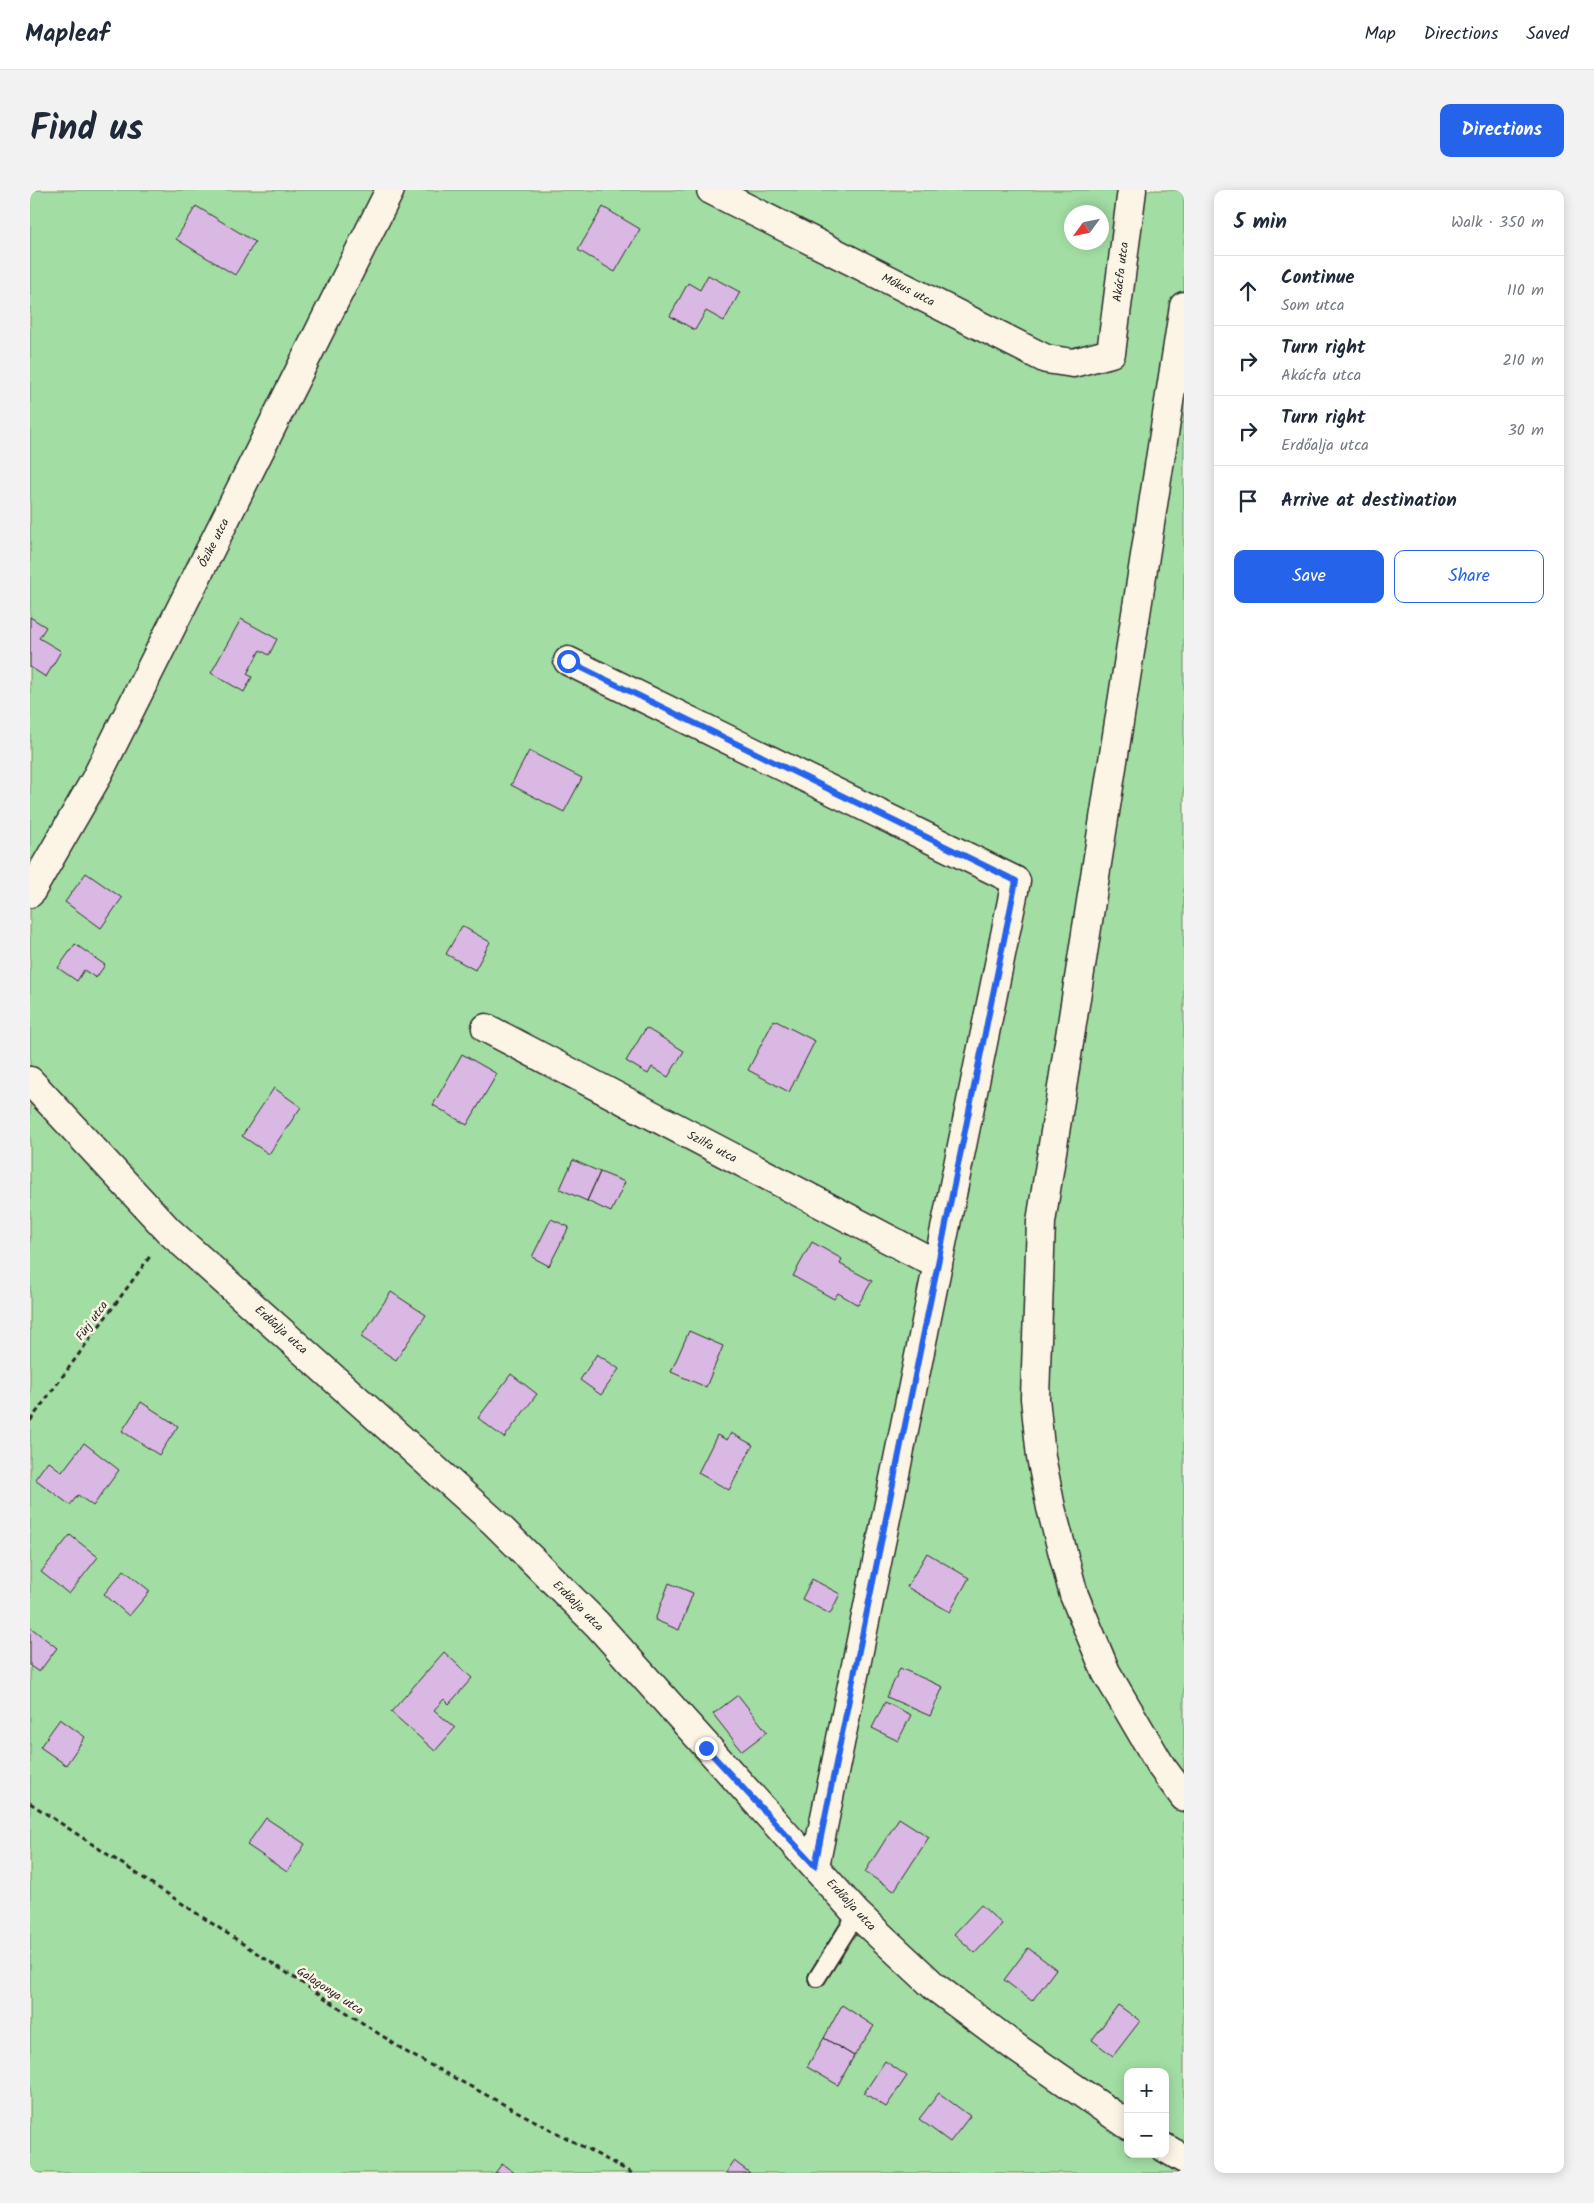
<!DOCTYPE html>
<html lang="en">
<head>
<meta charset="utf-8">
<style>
  :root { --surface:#fff; --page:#f2f2f3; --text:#1f2937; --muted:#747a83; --line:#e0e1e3; --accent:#2563eb }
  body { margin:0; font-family:Kalam,sans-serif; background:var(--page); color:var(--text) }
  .controls { position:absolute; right:15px; bottom:15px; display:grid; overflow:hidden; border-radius:10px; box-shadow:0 2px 12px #0003 }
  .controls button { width:45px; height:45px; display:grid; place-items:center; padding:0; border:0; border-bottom:1px solid var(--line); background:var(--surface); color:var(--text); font:25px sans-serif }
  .compass { position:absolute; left:1034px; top:15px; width:45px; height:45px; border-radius:50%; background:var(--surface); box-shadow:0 2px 12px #0003; rotate:237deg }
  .stop { position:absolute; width:15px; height:15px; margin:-11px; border:4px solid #2563eb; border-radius:50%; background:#fff }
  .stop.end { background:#2563eb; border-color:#fff; box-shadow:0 1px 5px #0008 }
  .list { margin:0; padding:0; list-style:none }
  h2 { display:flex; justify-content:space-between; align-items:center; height:65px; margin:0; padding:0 20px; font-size:21px }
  h2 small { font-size:16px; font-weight:400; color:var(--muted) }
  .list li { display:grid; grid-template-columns:32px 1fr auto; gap:15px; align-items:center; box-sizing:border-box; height:70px; padding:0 20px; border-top:1px solid var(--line) }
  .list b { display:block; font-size:19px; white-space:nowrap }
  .list p { margin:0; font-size:16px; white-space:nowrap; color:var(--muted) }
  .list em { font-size:16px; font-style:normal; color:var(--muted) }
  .actions { display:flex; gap:10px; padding:15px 20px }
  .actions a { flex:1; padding:11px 0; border:1px solid var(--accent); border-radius:10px; text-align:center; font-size:18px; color:var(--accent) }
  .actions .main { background:var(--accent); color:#fff }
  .icon { flex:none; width:28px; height:28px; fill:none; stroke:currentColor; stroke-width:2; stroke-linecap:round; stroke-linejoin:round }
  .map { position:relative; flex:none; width:1154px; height:1983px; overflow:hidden; border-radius:10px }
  header { display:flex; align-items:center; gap:30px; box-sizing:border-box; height:70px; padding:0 25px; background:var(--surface); border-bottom:1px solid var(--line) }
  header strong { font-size:24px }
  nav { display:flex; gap:28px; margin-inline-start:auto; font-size:18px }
  .intro { display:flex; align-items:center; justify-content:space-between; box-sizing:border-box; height:120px; padding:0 30px }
  h1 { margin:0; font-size:35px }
  .button { padding:12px 22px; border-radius:10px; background:var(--accent); color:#fff; font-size:18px; font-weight:700 }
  main { display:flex; gap:30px; padding:0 30px }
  aside { flex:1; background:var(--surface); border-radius:10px; box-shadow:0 2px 12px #0003 }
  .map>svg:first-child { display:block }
</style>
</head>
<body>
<header>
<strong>Mapleaf</strong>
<nav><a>Map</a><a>Directions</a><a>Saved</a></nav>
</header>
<div class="intro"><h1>Find us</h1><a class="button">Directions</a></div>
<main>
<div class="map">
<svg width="1154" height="1983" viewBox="0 0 1154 1983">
  <rect width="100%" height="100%" fill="#fcf5e5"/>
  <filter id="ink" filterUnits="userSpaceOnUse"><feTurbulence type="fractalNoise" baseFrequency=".02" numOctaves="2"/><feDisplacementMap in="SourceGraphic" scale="10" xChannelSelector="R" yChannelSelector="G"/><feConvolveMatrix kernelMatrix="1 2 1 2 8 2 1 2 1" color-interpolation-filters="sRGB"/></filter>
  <g filter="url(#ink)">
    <path fill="#a2dda3" stroke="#668467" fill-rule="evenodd" d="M0,0h1154v1983h-1154zM1042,22h30v30h-30zM1098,1882h37v82h-37z"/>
    <path fill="#d9b8e3" stroke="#2b2b2b" d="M166,16l59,36 -20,33 -59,-36z
      M573,17l37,22 -25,43 -37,-22z
      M678,85l32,17 -16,29 -18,-10 -11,19 -25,-14 18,-33 12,7z
      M0,427l16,10 -7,11 22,13 -15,26 -16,-10z
      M211,429l36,20 -8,16 -9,-5 -13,24 5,3 -8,15 -33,-19z
      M499,561l53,27 -18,34 -53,-27z
      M56,683l36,25 -21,30 -36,-26z
      M432,736l28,16 -15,28 -29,-16z
      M45,754l30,21 -9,13 -12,-8 -7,11 -19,-13z
      M744,830l41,21 -26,51 -41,-22z
      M616,838l38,23 -16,26 -16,-10 -4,7 -22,-13z
      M432,864l35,20 -30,51 -34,-20z
      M244,898l27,19 -32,47 -27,-18z
      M543,970l27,12 -13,29 -27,-12z
      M570,982l25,10 -14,30 -24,-11z
      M521,1029l18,8 -20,39 -17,-9z
      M782,1052l30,17 -2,5 32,17 -14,24 -20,-12 -4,6 -41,-23z
      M361,1102l35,23 -30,45 -35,-23z
      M659,1141l34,15 -17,41 -35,-15z
      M567,1164l22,15 -18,26 -21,-15z
      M481,1184l26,20 -33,44 -26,-20z
      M111,1212l37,24 -19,29 -37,-24z
      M701,1243l22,12 -24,45 -31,-17 19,-38 10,5z
      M54,1253l35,27 -26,36 -15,-11 -8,10 -35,-26 13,-18 14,11z
      M40,1345l28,22 -29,37 -28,-22z
      M897,1363l42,25 -19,34 -43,-25z
      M94,1380l26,21 -21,25 -25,-22z
      M782,1389l28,15 -10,20 -28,-15z
      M639,1393l24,10 -14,37 -24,-10z
      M0,1437l27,21 -18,24 -9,-6z
      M414,1462l28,26 -23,26 -5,-5 -10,11 21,18 -20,23 -44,-39z
      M870,1478l43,19 -13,29 -43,-19z
      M708,1505l29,37 -25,19 -29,-37z
      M855,1512l26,13 -13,26 -26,-13z
      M30,1529l25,18 -19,28 -26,-18z
      M236,1628l39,26 -18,28 -40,-27z
      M869,1628l30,19 -35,54 -29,-19z
      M951,1715l21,19 -27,29 -21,-19z
      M998,1758l28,21 -24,32 -28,-21z
      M812,1815l32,21 -20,30 -30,-18z
      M1088,1815l22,16 -27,35 -21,-16z
      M794,1848l30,18 -16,29 -31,-18z
      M855,1871l22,15 -21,31 -22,-14z
      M909,1903l31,23 -20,26 -31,-23z
      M704,1971l16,12h-24z
      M472,1974l13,9h-20z"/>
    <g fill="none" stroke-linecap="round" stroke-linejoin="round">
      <g stroke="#2b2b2b" stroke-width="20">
        <path id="service" d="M787,1788l40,-64"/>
      </g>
      <g stroke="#2b2b2b" stroke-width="31">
        <path id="minor" d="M681,0l335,169 27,4 38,-10 21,-163
          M538,471l448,220 -201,985
          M0,703l65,-113 295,-590
          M456,838l452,237
          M0,891l139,150 324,290 104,103 260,290 78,73 83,62 110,76
          M1135,1958l19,11"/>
      </g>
      <g stroke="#2b2b2b" stroke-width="31">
        <path id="secondary" d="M1154,116l-143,916 -6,176 6,59 10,51 23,87 32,77 55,94 23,31"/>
      </g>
      <path stroke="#2b2b2b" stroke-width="3" stroke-dasharray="5 4" stroke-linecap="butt" d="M0,1231l121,-166
        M0,1613l378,250 224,120"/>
      <use href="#service" stroke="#fcf5e5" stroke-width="16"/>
      <use href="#minor" stroke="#fcf5e5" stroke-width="28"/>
      <use href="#secondary" stroke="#fcf5e5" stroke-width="28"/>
    </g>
  </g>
  <g fill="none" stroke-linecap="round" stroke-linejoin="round" filter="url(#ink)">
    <path stroke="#2563eb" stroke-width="6" d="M538,471l448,220 -201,985 -109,-118"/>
  </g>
  <g text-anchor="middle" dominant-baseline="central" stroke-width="5" stroke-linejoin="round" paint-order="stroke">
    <g font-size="12" fill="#2b2b2b" stroke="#fcf5e5">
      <text transform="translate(1091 82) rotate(-83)">Akácfa utca</text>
      <text transform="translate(878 100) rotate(27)">Mókus utca</text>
      <text transform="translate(184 353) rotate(-63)">Őzike utca</text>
      <text transform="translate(682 957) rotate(28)">Szilfa utca</text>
      <text transform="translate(62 1131) rotate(-54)">Fürj utca</text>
      <text transform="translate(251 1140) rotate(42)">Erdőalja utca</text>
      <text transform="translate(548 1416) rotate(45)">Erdőalja utca</text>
      <text transform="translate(821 1715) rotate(47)">Erdőalja utca</text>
      <text transform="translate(300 1801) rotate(33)">Galagonya utca</text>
    </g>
  </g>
</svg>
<div class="controls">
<button>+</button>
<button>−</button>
</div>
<svg class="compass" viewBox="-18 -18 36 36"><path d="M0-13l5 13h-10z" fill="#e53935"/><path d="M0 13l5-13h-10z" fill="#747a83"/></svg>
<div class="stop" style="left:538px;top:471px"></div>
<div class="stop end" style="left:676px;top:1558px"></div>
</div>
<aside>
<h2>5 min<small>Walk · 350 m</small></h2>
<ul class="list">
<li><svg class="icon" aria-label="ahead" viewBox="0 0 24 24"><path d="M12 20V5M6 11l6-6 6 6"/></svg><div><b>Continue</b><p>Som utca</p></div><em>110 m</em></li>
<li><svg class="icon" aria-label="right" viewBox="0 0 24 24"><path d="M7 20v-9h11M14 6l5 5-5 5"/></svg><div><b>Turn right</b><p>Akácfa utca</p></div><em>210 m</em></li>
<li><svg class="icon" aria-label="right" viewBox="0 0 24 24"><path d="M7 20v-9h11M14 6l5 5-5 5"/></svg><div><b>Turn right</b><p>Erdőalja utca</p></div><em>30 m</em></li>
<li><svg class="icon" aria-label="arrive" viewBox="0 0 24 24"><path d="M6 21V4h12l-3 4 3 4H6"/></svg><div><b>Arrive at destination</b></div></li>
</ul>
<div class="actions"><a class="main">Save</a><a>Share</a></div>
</aside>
</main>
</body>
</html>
